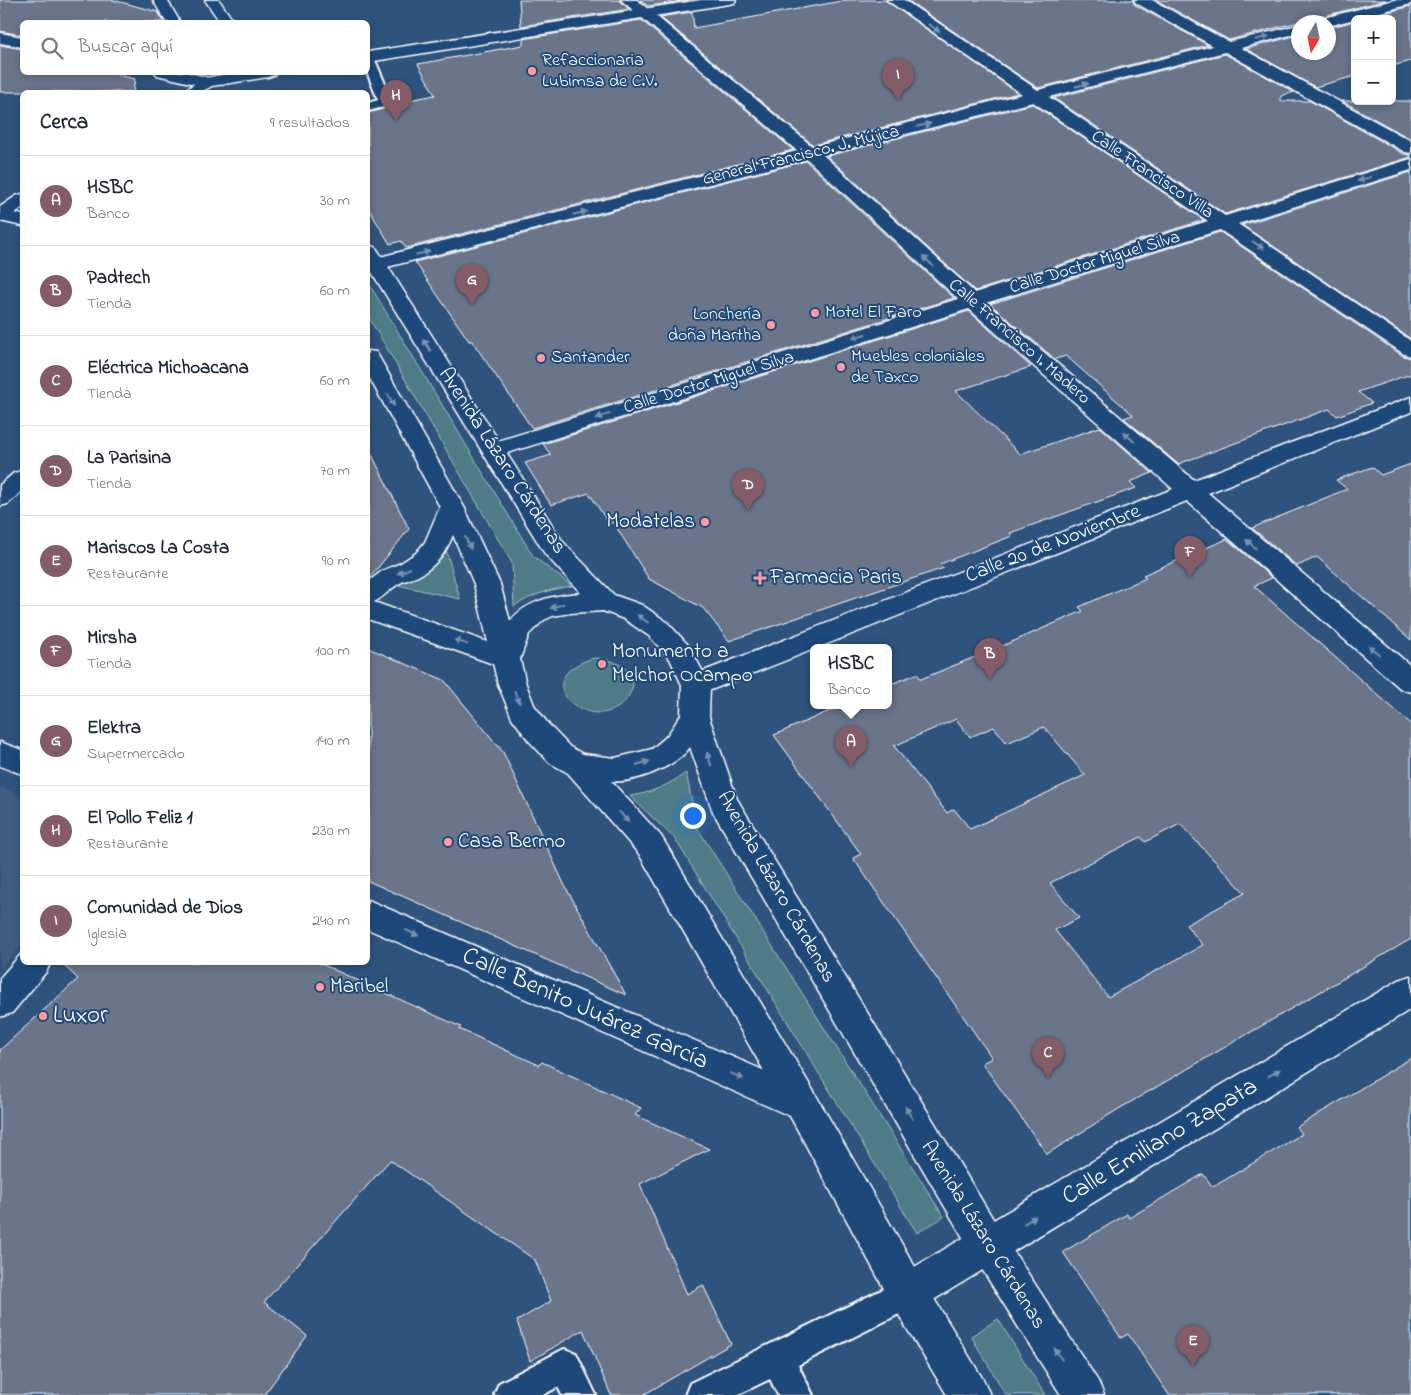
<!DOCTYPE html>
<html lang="es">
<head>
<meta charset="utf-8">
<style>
  :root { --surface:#fff; --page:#f2f2f3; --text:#1f2937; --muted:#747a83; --line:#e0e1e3; --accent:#845c67 }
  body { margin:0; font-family:"Indie Flower",sans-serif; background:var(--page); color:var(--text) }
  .controls { position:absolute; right:15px; top:15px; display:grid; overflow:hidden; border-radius:8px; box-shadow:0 2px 8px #0003 }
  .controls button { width:45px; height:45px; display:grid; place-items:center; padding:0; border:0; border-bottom:1px solid var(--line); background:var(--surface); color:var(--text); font:25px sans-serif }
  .compass { position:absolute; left:1291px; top:15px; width:45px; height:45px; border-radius:50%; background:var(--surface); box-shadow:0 2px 8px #0003; rotate:189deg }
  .you { position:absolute; left:692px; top:815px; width:18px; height:18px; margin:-12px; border:4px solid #fff; border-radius:50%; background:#1a73e8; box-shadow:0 0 0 8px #1a73e833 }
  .badge { display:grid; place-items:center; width:32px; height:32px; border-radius:50%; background:var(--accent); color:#fff; font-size:16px; font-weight:700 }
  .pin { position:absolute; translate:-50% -41px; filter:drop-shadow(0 1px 2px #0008) }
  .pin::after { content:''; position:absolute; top:26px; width:18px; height:15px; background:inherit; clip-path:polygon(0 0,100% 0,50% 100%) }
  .popup { position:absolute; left:810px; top:644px; width:82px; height:65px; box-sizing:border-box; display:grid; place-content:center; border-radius:8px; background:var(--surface); filter:drop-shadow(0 1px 4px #0005); font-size:16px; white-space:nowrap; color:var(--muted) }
  .popup b { font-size:19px; color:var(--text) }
  .popup::after { content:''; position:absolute; left:50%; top:100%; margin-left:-10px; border:10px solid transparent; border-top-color:var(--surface) }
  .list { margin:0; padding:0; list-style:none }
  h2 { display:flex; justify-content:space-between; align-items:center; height:65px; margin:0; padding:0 20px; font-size:21px }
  h2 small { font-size:16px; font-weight:400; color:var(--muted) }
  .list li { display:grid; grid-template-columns:32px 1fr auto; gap:15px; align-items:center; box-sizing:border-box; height:90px; padding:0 20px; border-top:1px solid var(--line) }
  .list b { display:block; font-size:19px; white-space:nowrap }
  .list p { margin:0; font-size:16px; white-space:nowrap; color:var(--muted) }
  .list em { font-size:16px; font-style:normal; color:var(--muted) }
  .icon { flex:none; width:28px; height:28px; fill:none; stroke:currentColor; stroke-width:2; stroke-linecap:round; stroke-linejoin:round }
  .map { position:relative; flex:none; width:1411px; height:1395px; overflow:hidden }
  .search { position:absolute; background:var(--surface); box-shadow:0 2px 8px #0003; left:20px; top:20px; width:350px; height:55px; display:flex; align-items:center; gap:12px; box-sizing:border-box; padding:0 18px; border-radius:8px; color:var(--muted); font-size:19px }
  .panel { position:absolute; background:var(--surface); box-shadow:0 2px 8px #0003; left:20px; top:90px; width:350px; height:875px; border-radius:8px }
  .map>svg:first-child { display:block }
</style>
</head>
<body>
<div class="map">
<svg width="1411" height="1395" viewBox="0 0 1411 1395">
  <rect width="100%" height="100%" fill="#2e537d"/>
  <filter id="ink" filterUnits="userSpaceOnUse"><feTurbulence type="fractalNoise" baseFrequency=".02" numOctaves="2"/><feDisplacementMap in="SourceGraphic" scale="10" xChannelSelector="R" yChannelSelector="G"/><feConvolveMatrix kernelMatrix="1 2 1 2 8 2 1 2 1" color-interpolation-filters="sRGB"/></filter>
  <g filter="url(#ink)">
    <path fill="#405d81" d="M0,786l22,11v148l-22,24z"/>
    <path fill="#4e7c86" stroke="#a6bec2" d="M368,282l165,274 39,30c-22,3 -39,9 -58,20l-2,-43 -144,-247z
      M445,546l15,53 -62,-14 35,-18z
      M594,658c21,1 51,13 34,39 -29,45 -111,-17 -34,-39z
      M686,773l12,56 246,388 -27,16 -242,-394 -45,-43c22,-3 38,-11 56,-23z
      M998,1319l47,76h-39l-35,-59z"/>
    <path fill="#6b758a" stroke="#fff" fill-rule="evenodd" d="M0,0h113l45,12 6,10h-142v13l-22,-4z
      M519,0h100l10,9 -108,17z
      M640,0h49l-41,6z
      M847,0h38l133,93 -205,52 -153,-128 32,-5 2,16z
      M907,0h225l3,5 73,40 -170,43z
      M1156,0h230l-66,17 -5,5h-17l-69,18z
      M1411,6v55l-19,5v-47h-29z
      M641,20l152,130 -387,98 -5,-7 -11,3 -22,-36v-95l23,-6 3,-4 41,-8 -17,-31 105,-19v-6z
      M1355,21v55l-40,11 -69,-38 52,-14v17h30v-24z
      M0,45l22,4v23h83l30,7 -2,13h-133z
      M1225,54l69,38 -13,4v5h29l94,53 7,1v2l-186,57 -171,-116z
      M1342,101h69v38z
      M1033,104l171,116 -229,71 -148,-135z
      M806,161l148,137 -422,130 -60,-87h-3l-54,-79z
      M1411,172v167l-169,-114z
      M1220,232l183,124 8,2v16l-53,18 14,11 -35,13 -8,-7 -151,55 -54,-46 9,-3 -67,-59 -11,3 -65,-55z
      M969,311l62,56 -75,24 64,63 80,-27 52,46 -22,9 6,6 -126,45 2,3 -72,28 4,4 -215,73 -26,-33 -54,-29 -36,-57 -4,2 -20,-31 -38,12 -26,-42 26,-8 -8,-11z
      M368,447l41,82 -41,51z
      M1411,464v176l-94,-83 -20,9 -45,-38 95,-39 -11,-9 36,-13 9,8z
      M1227,539l45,39 -18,8 157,138v215l-294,171 -70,44 -65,-91 10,-5 -139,-200 8,-4 -87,-119 67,-29h47v-21l29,-11 4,5 93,-38 69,-30 -4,-4 67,-29 -3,-3zM956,719l14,18 24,-10 13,16 37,-16 41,48 -115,54 -16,-20 -7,4 -53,-67zM1180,824l65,69 -59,32 17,20 -95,52 -53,-67 24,-12 -29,-35 91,-46 4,5z
      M368,648l76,32 59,72 62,134 61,109 -258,-114z
      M60,962h257l144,65 -2,2 80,36 3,-3 99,46 -6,7 74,34 -69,35 47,110 16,-9 28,59 -88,51h-32l-28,-65 -53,31 -13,-40 34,-20 -16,-41 -145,-100 -126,142 43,34 -43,59h-264v-345l78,-71z
      M1411,1058v337h-242l-41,-61 -7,4 -58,-86 64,-38 2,4 74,-44 10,13 89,-53 -5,-7z"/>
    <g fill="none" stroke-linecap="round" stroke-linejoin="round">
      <g stroke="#fff" stroke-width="4">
        <path id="lane" d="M368,54l6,4 19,44 -2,3 -23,6v-8l10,-3 -11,-28z
          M908,1277l11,5 5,11 -5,11 -121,61 15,30h-35l-8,-16 -33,16h-52l5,-12z
          M564,1349l12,4 20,42h-34l-4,-8 -15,8h-49l5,-12z"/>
      </g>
      <g stroke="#fff" stroke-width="3">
        <path id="street" d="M621,0h16l176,147 209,-53 -135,-94h17l134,90 175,-44 -77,-43 -2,-3h18l77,42 69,-17v8l-57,15 170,93v12l-6,-1 -180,-100 -176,45 176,119 186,-57v11l-173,54 173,117v15l-7,-2 -184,-124 -234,73 208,177 217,-83v15l-203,81 203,173v26l-10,-3 -214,-188 -481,191 -10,4 -10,-4 -4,-7 4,-7 487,-189 -204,-180 -468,146 -8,2 -8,-2 -3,-5 3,-5 473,-146 -151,-140 -439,113v-12l429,-109zM1033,102l175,119 -233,72 -152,-138z
          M1394,0h17v4l-83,22v-4h-11l3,-3z
          M0,33l22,4v10l-22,-4z
          M155,72h31l27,7 2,3 -2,3 -6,2 -50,-12z
          M0,209l22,6v11l-22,-5z
          M22,471v20l-14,13 -8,2v-21l14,-12z
          M368,600l148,52 4,7 -4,7 -9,3 -139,-50z
          M0,742l22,8v24l-22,-8z
          M368,900l446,192 5,12 -5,12 -12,5 -12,-5 -422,-187z
          M22,953v9h29l-5,10 -34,41 -12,4v-39z
          M1411,976v33l-489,298 -14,5 -14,-5 -5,-14 5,-14 505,-299z"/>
      </g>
      <g stroke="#fff" stroke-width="3">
        <path id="secondary" d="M153,0h14l13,22h-14z
          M205,0h14l15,22h-14z
          M701,0h35l-2,3 -5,1 -361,58v-10z
          M236,72h40l-2,3 -6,2 -56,9 -11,6h-18l18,-13z
          M22,194v14l-15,11 -7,2v-14l16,-11z
          M368,245l7,2 3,4 185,291 51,53 28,10 25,17 22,24 21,39 -1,32 28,82 264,433 97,149 6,14h-43l-86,-137 -262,-446 -23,-65c-12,19 -57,37 -79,34l50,55 153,256 108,187 62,102 6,14h-43l-53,-88 -104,-191 -151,-262 -71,-81 -18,-10 -21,-22 -17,-23 -14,-34 -24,-100 -21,-49c-7,18 -18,32 -35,41 -6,3 -13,4 -18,7 -12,7 -19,18 -32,21v-22l14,-11 19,-8 15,-10 9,-11 15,-35 -72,-132v-24l8,1 3,5 85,150 36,77 10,37c17,-21 45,-26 71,-28l-36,-39 -177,-288zM603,611l21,8 25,17 21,23 12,26 -1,30 -14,21 -15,13 -37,9 -32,-4 -13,-7 -21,-22 -15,-20 -8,-21 -6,-25 9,-25 15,-14 9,-4 17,-3z"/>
      </g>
      <use href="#lane" fill="#1f4a7a" fill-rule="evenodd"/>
      <use href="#street" fill="#1f4a7a" fill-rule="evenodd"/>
      <use href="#secondary" fill="#1f4a7a" fill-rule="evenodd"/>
    </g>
    <defs><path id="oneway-solid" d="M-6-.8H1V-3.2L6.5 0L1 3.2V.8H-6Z" transform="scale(1.25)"/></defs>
    <g fill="#7992af">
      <use href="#oneway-solid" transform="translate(934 28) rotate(34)"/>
      <use href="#oneway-solid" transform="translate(1262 38) rotate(-14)"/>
      <use href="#oneway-solid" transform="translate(1082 85) rotate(-14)"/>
      <use href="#oneway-solid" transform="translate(924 125) rotate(-14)"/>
      <use href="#oneway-solid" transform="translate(1364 179) rotate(163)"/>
      <use href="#oneway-solid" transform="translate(580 213) rotate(-14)"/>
      <use href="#oneway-solid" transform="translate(1258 245) rotate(34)"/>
      <use href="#oneway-solid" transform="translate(423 253) rotate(-14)"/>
      <use href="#oneway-solid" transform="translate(928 261) rotate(-137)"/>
      <use href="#oneway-solid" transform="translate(859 336) rotate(163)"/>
      <use href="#oneway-solid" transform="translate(427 345) rotate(-122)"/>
      <use href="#oneway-solid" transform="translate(391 400) rotate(61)"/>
      <use href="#oneway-solid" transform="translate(603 416) rotate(163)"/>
      <use href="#oneway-solid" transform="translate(1129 437) rotate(-139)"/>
      <use href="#oneway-solid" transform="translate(468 543) rotate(65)"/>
      <use href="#oneway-solid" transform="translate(1251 544) rotate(-139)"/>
      <use href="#oneway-solid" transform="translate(404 571) rotate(156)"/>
      <use href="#oneway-solid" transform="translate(557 606) rotate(161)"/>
      <use href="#oneway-solid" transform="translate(643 619) rotate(-144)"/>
      <use href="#oneway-solid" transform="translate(461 642) rotate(-160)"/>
      <use href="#oneway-solid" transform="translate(1374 650) rotate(-139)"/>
      <use href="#oneway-solid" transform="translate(517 697) rotate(68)"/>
      <use href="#oneway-solid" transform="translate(709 759) rotate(-108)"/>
      <use href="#oneway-solid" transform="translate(643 763) rotate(-16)"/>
      <use href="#oneway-solid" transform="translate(624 817) rotate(48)"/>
      <use href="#oneway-solid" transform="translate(412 933) rotate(24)"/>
      <use href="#oneway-solid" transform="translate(1274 1073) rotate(-31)"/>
      <use href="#oneway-solid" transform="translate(737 1076) rotate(24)"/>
      <use href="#oneway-solid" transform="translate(909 1113) rotate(-121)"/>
      <use href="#oneway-solid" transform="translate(1030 1220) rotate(-31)"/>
      <use href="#oneway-solid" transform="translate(1058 1354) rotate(-123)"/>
    </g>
  </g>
  <g fill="#ff9aa2" stroke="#1f4a7a" stroke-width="2">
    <circle cx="532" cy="71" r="5"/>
    <circle cx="815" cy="313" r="5"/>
    <circle cx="771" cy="325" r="5"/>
    <circle cx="541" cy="358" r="5"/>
    <circle cx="841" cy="367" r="5"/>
    <circle cx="705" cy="522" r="5"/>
    <path d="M757.5 570.5h5v5h5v5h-5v5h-5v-5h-5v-5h5z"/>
    <circle cx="602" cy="664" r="5"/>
    <circle cx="448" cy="842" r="5"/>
    <circle cx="320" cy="987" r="5"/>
    <circle cx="43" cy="1016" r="5"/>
  </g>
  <g text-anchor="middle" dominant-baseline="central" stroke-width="4" stroke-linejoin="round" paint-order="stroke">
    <g font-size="18" fill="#fff" stroke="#1f4a7a" text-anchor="start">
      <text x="542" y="61">Refaccionaria<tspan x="542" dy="21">Lubimsa de C.V.</tspan></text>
      <text x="825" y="313">Motel El Faro</text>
      <text x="761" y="315" text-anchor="end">Lonchería<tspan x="761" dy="21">doña Martha</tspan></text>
      <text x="851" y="357">Muebles coloniales<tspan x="851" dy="21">de Taxco</tspan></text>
      <text x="551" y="358">Santander</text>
    </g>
    <g font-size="18" fill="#fff" stroke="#1f4a7a">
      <text transform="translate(801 156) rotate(-14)">General Francisco. J. Mújica</text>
      <text transform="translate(1152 175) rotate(34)">Calle Francisco Villa</text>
      <text transform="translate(1095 263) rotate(-17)">Calle Doctor Miguel Silva</text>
      <text transform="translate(1019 342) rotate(41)">Calle Francisco I. Madero</text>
      <text transform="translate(709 383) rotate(-17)">Calle Doctor Miguel Silva</text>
    </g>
    <g font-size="21" fill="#fff" stroke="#1f4a7a">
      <text transform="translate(502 461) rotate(57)">Avenida Lázaro Cárdenas</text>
      <text transform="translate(1053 544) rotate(-21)">Calle 20 de Noviembre</text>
      <text transform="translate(776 887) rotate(60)">Avenida Lázaro Cárdenas</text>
      <text transform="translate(983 1235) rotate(58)">Avenida Lázaro Cárdenas</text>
    </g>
    <g font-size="21" fill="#fff" stroke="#1f4a7a" text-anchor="start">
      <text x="695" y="522" text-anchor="end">Modatelas</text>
      <text x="770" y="578">Farmacia Paris</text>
      <text x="612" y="652">Monumento a<tspan x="612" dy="24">Melchor Ocampo</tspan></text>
      <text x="458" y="842">Casa Bermo</text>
      <text x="330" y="987">Maribel</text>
    </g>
    <g font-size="25" fill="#fff" stroke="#1f4a7a">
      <text transform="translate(585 1009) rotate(24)">Calle Benito Juárez García</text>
      <text transform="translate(1160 1142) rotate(-31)">Calle Emiliano Zapata</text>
    </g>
    <g font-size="25" fill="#fff" stroke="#1f4a7a" text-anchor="start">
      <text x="53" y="1016">Luxor</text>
    </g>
  </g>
</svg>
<div class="controls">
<button>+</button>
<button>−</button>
</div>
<svg class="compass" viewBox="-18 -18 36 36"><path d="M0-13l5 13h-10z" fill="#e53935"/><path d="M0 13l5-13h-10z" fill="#747a83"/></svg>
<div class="you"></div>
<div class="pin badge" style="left:851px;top:767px">A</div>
<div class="popup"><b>HSBC</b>Banco</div>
<div class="pin badge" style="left:990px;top:679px">B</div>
<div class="pin badge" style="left:1048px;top:1078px">C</div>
<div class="pin badge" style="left:748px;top:510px">D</div>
<div class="pin badge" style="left:1193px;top:1366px">E</div>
<div class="pin badge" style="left:1190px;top:577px">F</div>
<div class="pin badge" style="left:472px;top:305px">G</div>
<div class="pin badge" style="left:396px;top:121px">H</div>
<div class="pin badge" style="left:898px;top:100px">I</div>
<div class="search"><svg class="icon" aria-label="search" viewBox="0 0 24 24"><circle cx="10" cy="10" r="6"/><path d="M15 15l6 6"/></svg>Buscar aquí</div>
<section class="panel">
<h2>Cerca<small>9 resultados</small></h2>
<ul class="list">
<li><span class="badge">A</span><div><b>HSBC</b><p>Banco</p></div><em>30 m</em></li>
<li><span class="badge">B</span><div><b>Padtech</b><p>Tienda</p></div><em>60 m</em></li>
<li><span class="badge">C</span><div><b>Eléctrica Michoacana</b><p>Tienda</p></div><em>60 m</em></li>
<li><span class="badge">D</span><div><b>La Parisina</b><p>Tienda</p></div><em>70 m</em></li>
<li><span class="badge">E</span><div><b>Mariscos La Costa</b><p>Restaurante</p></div><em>90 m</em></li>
<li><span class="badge">F</span><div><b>Mirsha</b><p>Tienda</p></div><em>100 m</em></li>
<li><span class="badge">G</span><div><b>Elektra</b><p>Supermercado</p></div><em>140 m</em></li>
<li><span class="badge">H</span><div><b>El Pollo Feliz 1</b><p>Restaurante</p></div><em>230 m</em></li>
<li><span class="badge">I</span><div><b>Comunidad de Dios</b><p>Iglesia</p></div><em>240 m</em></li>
</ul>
</section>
</div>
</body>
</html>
